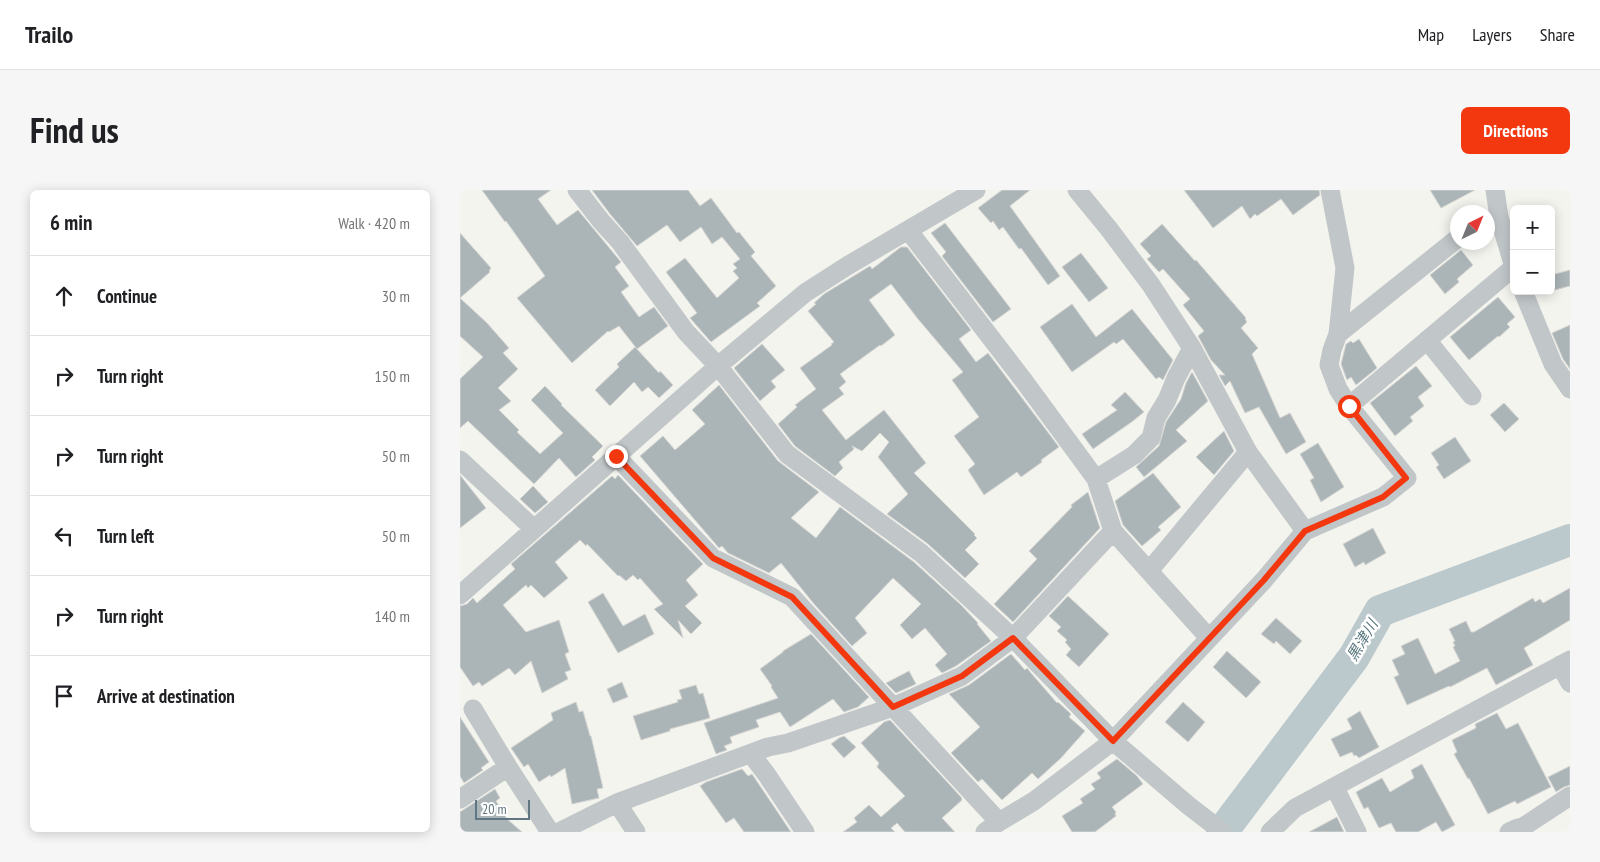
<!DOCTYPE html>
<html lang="en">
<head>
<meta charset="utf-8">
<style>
  :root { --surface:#fff; --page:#f6f6f6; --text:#202124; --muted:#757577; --line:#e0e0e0; --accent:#f33810 }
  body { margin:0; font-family:"PT Sans Narrow","Noto Sans JP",sans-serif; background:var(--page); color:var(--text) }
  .controls { position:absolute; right:15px; top:15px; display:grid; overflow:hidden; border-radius:8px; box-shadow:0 2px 12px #0003 }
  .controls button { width:45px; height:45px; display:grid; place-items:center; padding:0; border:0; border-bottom:1px solid var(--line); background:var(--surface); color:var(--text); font:25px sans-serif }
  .compass { position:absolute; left:990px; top:15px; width:45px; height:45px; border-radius:50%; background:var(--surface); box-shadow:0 2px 12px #0003; rotate:43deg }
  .scale { position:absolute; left:15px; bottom:12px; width:55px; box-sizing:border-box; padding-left:5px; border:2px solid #607683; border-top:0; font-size:14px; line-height:18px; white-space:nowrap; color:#607683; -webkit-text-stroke:4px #fff; paint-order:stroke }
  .stop { position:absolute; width:15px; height:15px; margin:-11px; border:4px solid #f33810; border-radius:50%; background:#fff }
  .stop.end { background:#f33810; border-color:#fff; box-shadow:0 1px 5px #0008 }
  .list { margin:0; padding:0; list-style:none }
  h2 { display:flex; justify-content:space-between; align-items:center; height:65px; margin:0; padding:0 20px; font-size:21px }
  h2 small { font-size:16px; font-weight:400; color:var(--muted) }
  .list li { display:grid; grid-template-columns:32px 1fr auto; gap:15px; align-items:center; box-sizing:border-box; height:80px; padding:0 20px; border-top:1px solid var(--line) }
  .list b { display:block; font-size:19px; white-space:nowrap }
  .list em { font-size:16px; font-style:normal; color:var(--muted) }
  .icon { flex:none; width:28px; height:28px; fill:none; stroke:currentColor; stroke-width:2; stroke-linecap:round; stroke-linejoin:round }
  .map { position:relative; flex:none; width:1110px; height:642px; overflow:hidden; border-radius:8px }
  header { display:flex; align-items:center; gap:30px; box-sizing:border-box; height:70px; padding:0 25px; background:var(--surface); border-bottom:1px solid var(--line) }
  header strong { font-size:24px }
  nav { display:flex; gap:28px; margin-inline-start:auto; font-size:18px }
  .intro { display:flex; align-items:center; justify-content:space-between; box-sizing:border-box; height:120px; padding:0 30px }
  h1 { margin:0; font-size:35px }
  .button { padding:12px 22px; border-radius:8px; background:var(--accent); color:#fff; font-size:18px; font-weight:700 }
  main { display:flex; gap:30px; padding:0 30px }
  aside { flex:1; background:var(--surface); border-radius:8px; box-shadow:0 2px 12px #0003 }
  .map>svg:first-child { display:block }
</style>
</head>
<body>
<header>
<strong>Trailo</strong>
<nav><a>Map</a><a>Layers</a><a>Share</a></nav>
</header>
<div class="intro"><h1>Find us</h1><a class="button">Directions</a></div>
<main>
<aside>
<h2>6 min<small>Walk · 420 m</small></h2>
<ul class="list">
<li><svg class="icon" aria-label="ahead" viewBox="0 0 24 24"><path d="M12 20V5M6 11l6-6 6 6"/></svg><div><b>Continue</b></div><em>30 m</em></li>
<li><svg class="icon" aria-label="right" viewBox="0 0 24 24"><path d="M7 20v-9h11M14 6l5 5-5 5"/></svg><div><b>Turn right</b></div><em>150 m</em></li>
<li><svg class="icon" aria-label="right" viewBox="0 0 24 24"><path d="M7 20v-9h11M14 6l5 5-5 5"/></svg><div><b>Turn right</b></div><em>50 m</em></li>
<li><svg class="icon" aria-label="left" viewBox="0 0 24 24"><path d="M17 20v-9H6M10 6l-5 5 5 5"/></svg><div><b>Turn left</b></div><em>50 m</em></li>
<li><svg class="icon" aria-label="right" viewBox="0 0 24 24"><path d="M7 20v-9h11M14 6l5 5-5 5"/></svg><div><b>Turn right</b></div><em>140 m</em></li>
<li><svg class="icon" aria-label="arrive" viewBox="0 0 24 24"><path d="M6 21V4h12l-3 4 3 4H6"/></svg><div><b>Arrive at destination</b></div></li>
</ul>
</aside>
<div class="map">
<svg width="1110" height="642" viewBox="0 0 1110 642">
  <rect width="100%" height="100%" fill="#f4f4ef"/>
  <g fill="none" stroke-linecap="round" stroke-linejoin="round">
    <path stroke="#bbc9cd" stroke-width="32" d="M762,642l132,-175 26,-46 190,-71"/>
  </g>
  <path fill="#abb5b8" stroke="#d5d5d2" d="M22,0h69l-13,9 19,26 21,-15 43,52 -6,5 14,19 -8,6 18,25 15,-10 14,19 -31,23 -18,-23 -10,6 -1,-1 -36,32 -55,-65 28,-22 -39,-55 -1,1z
    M132,0h96l12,16 11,-8 26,35 2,-1 16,20 -4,4 25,30 -19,17 3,3 -49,36 -21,-24 7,-5 -31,-41 19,-14 32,40 22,-20 -6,-7 4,-3 -4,-4 7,-5 -18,-22 -10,7 -11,-17 -21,15 -13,-17 -30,21 -27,-32z
    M542,0h28l-20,16 50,70 -12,9 -27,-37 -2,1 -16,-22 -4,3 -6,-9 -2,2 -13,-15z
    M724,0h135l1,5 -27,20 -12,-16 -24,17 -2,-2 -5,5 -8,-13 -29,22z
    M970,0h45l-34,18z
    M485,33l66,86 -18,13 -51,-66 4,-4 -15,-19z
    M702,34l33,37 1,-1 50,58 -1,1 2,3 -6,6 17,20 -6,6 28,64 10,-5 16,29 -20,12 -27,-47 -14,6 -15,-32 -5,5 -6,-11h6l-14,-15 -13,-24 6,-5 -21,-26 7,-6 -27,-30 -4,3 -12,-13 4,-3 -11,-12z
    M0,43l31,35 -2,3 1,1 -30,26z
    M441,57h6l64,83 -12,9 17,23 12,-9 71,94 -18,13 1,2 -21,15 -4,-5 -33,23 -16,-25 7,-6 -21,-28 25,-19 -27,-37 11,-8 -45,-53 -27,-35 -22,16 26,35 -14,11 -1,-1 -40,29 6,8 -7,6 5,6 -22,16 24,30 38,-30 42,53 -12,10 61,61 -1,1 3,3 -12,12 14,14 -14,14 -37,-34 -41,-30 21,-20 -30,-37 11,-15 -9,-9 -18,18 -10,-5 2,3 -15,13 4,6 -8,8 -40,-30 -17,-22 19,-17 -2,-2 21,-16 -16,-21 32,-23 -1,-1 3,-2 -26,-31 8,-7 -2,-1 10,-9 46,-28 2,3z
    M1001,60l12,15 -16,14 2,3 -14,12 -15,-19z
    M621,63l27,35 -19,14 -27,-35z
    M1110,80v16l-19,5v-16z
    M1038,107l17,20 -8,7 3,3 -11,10 -1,-1 -29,24 -19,-23z
    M0,108l27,25 22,25 -6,5 15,16 -20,19 13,13 -12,9 20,20 -2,2 23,22 23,-21 -32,-33 14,-14 17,18 -1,1 42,41 -11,11 3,3 -19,17 -17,-19 -25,26 -66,-63 -8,7v-49l23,-22 -23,-21z
    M612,114l24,33 36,-28 41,51 -10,20 -4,-3 -3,2 -33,-40 -7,5 -2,-2 -42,30 -32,-45z
    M1110,135v44l-7,-10 -11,-26z
    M899,149l18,29 -21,17 -5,-8 -4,3 -6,-16 5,-20 5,-3 2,2z
    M302,154l23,26 -14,11 5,6 -16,14 -26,-33z
    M175,157l24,26 1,-2 13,14 -14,13 -11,-11 -6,5 -8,-10 -24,24 -15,-16 24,-23 -2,-3z
    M956,176l16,20 -14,11 6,9 -14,11 3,4 -18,15 -25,-33z
    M732,182l16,29 -32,29 11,11 -43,36 -8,-10 23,-21 7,-24 15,-23 5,-16z
    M259,195l59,76 41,31 -28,26 25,20 24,-31 74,55 47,43 17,18 -1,1 14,17 -35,25 -14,7 -7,-8 12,-11 -22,-26 -13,11 -12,-14 21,-21 -28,-26 -38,40 12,15 -15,13 -38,-42 -33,-41 -12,10 -41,-20 -6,-7 -3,2 -79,-92 23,-20 12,14 30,-26 -13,-14z
    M665,202l19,20 -11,9 -40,28 -11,-15 35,-24 -6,-5z
    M1044,213l15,16 -14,13 -15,-17z
    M764,241l10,20 -20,24 -18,-18z
    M995,247l16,24 -27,18 -8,-12 3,-2 -8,-12z
    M858,253l26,44 -23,15 -11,-22 4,-2 -14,-24z
    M693,283l28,34 -23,20 3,3 -19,16 -19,-21 -8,-24z
    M0,285l26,33 -26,20z
    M158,285l85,89 -17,16 12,15 -13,11 17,17 -11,11 -13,-14 5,18 -29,-29 9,-5 -23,-26 -2,2 -5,-5 -7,6 -7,-6 -1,1 -31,-32 -1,2 -6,-6 -25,22 13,16 -24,20 -13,-13 -3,3 -2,-3 -23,20 23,27 33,-12 10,32 -4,2 6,16 -6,2 3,7 -26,14 -11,-32 -16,14 -6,-7 -27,18 -3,-4 -6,4 -13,-19v-61l7,-2 6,-6 4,5 38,-34 -4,-5 101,-88 3,3z
    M73,296l15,16 -13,11 -15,-14z
    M628,302l12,36 -87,94 -19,-18 43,-45 -8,-8 43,-44 -1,-2z
    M913,338l13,25 -21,12 -1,-3 -9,5 -12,-23z
    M1110,398v32l-46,28 9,17 -37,20 -9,-17 -37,19 -1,-1 -42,19 -13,-28 5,-2 -7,-15 13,-6 -4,-8 17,-8 17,36 25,-13 -7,-14 2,-1 -2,-4 2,-1 -6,-12 17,-8 5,11h3l59,-34 2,4 5,-3 3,4z
    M143,403l20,33 22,-12 9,20 -36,19 -30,-51z
    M608,406l41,38 -30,33 -13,-12 5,-6 -6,-7 2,-2 -10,-9 4,-4 -12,-11z
    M816,428l26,23 -12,13 -14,-13 -2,3 -13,-10z
    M351,444l58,63 -11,10 -14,5 -11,-13 -43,28 -10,-15 -24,8 3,7 -29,10 2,6 -8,3 3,4 -11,4 -12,-31 74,-25 -7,-11 1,-1 -12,-17 23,-17v-1z
    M767,461l34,31 -15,16 -33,-31z
    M551,464l14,16 2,-2 4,5 26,30 1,-1 13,12 -2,3 16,14 -24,27 -23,21 -6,-6 -30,27 -20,-21 -4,3 -27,-29 29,-26 -31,-33 20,-9z
    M449,481l7,13 -20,9 -10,-10z
    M162,492l6,15 -15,6 -6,-14z
    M236,495l3,9 4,-1 7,25 -40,11v2l-29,9 -8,-24 45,-14 -1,-2 5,-1 -3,-9z
    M116,512l3,10 4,-1 7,25h1l12,52 -6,1 2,9 -27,6 -7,-36 -14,9 -1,-2 -11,7 -11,-18 -4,3 -13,-19 42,-28 -2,-7z
    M723,512l22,20 -17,20 -23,-20z
    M900,521l19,36 -20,11 -3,-3 -2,1 -2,-4 -12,5 -9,-18 21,-10 -5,-10z
    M1037,523l9,16 12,-6 33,64 -34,17 -2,-3 -27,13 -19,-36 -1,1 -14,-25 3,-2 -5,-12 24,-12 -1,-4z
    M0,527l29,45 -8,6 2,2 -19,13 -4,-7z
    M430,530l71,77 1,3 -20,18 13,14h-50l-8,-9 -6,5 4,4h-52l14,-10 -3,-4 15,-13 12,12 24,-21 -28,-29 2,-4 -18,-20 23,-21z
    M384,546l12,11 -12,11 -13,-14 8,-6z
    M657,569l20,17 6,8 -31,23 4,5 -1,2 1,2 -21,16h-23l-10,-16 21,-13 -3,-4 15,-10 -4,-5 10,-6 -4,-5z
    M962,574l33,61 -13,7 -6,-10 -18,10h-22l-5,-9 -12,5 -11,-21 -4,2 -8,-17 26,-14 8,14 24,-14 -3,-8z
    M1110,576v19l-6,2 -8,5 -8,-15z
    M282,579l6,7 4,-2 39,58h-47l-10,-14 -8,5 -26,-37 6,-4z
    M35,599l5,9 -4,3 11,18 15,13h-62v-20z
    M877,627l7,15h-35z"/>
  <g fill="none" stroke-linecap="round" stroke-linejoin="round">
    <path stroke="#c1c6c8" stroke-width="19" d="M117,0l24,31 19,21 66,90 32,34 69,88 134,99 92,85 100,103 76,65 34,26
      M1035,0l4,27 15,50
      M448,40l116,151 72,98 17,52 96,107
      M1063,101l30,73 17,25
      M878,144l120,-96
      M967,150l45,56
      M889,216l165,-139
      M156,266l97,102 79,39 207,225
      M0,270l74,69
      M636,289l38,-24 17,-17 5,-20 11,-18 9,-22 16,-30
      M845,341l78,-34 24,-19 -58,-72 -11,-17 -9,-24 3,-15 6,-16 7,-66 -15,-78
      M689,381l99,-119
      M0,405l258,-229 87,-73 42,-27 129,-76
      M1100,475l10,18
      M13,519l35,58 42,65
      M291,564l16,21 38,57
      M875,598l22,44
      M0,609l48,-32
      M157,613l19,29
      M99,642l58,-29 151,-56 20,-4 105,-36 69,-31 51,-38 100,-107
      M525,642l14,-10 35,-21 79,-60 151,-161 41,-49 -57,-79 -56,-104 -41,-63 -42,-56 -32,-39
      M810,642l25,-24 275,-148
      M1049,642l9,-4 5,-1 47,-31"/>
  </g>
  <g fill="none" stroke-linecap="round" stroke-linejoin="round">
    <path stroke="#f33810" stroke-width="6" d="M156,266l97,102 79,39 101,110 69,-31 51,-38 100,103 151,-161 41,-49 78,-34 23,-19 -57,-72"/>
  </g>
  <g text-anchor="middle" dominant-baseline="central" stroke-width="5" stroke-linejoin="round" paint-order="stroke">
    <g font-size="15" font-style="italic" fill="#5b7981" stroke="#fff">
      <text transform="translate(902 450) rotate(-59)">黒津川</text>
    </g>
  </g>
</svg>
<div class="controls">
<button>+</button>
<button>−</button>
</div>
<svg class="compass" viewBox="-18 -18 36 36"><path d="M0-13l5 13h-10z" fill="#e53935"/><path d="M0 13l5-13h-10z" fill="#757577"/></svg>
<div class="scale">20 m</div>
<div class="stop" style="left:889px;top:216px"></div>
<div class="stop end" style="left:156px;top:266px"></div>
</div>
</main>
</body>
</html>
